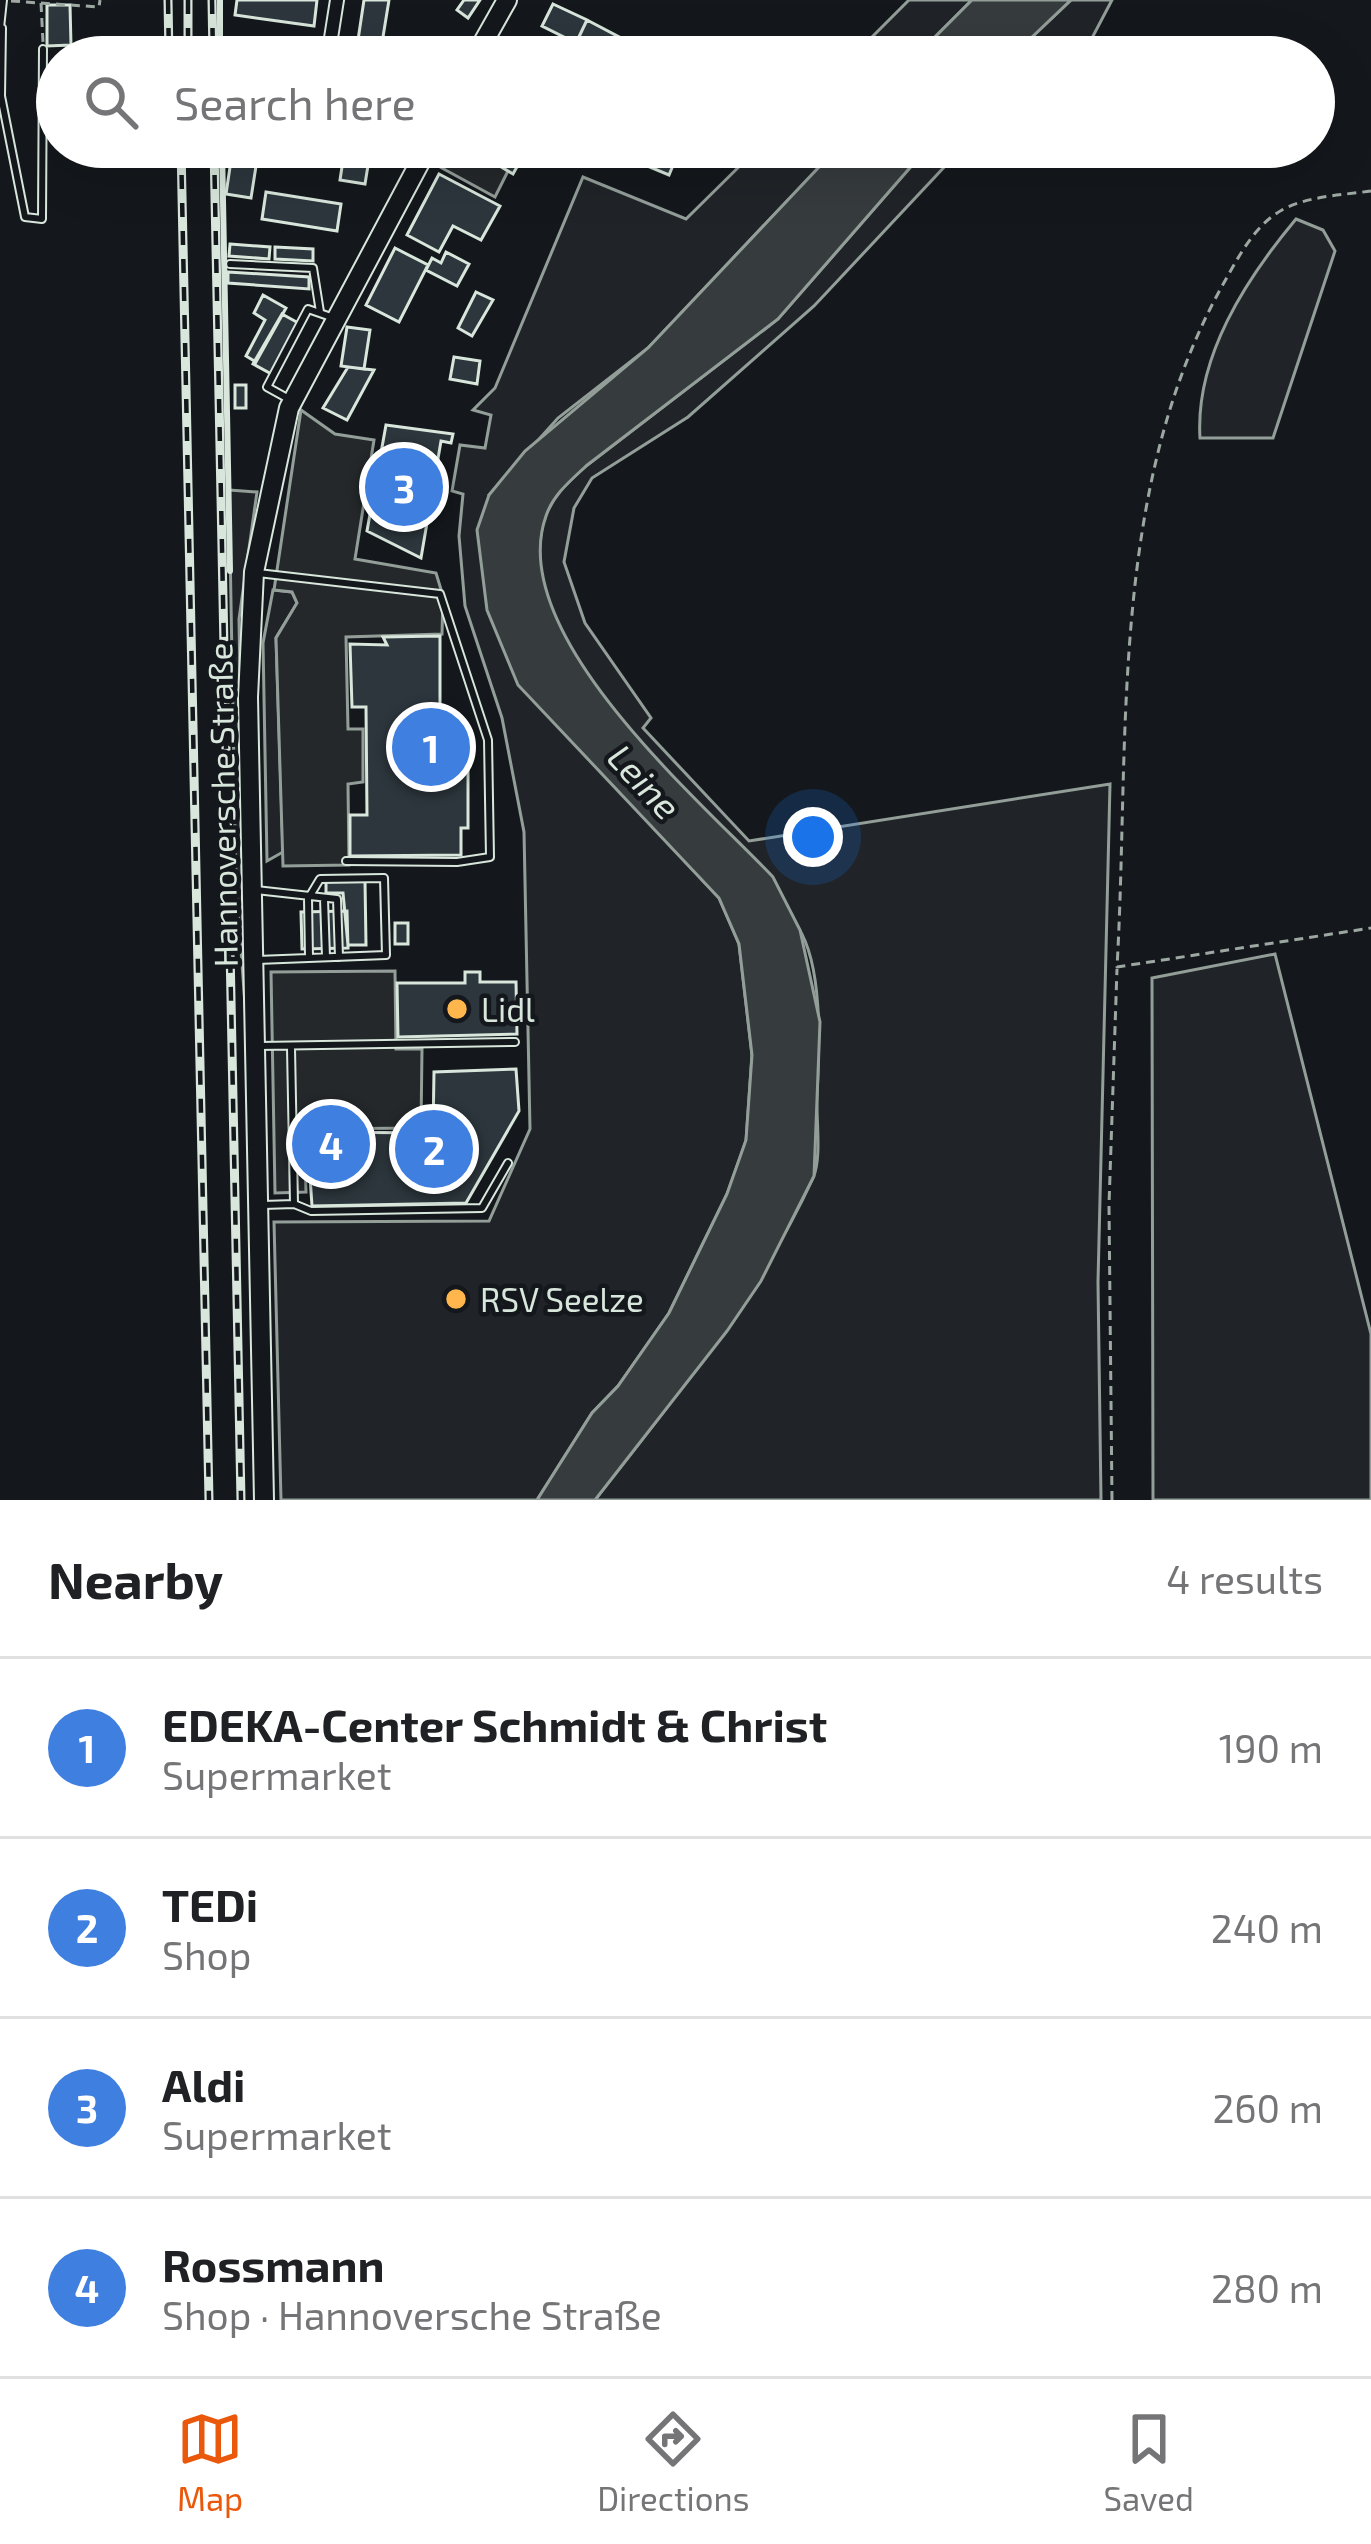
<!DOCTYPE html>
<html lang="en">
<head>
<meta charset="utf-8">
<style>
  :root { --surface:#fff; --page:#f2f2f2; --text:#202124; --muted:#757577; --line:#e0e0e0; --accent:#ea580c }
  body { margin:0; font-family:"Exo 2",sans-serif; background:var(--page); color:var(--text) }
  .you { position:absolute; left:813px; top:837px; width:42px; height:42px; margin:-30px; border:9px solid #fff; border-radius:50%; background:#1a73e8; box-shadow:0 0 0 18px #1a73e833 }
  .badge { display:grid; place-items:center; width:78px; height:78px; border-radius:50%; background:var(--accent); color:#fff; font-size:39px; font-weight:700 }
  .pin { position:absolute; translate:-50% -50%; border:6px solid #fff; box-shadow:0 3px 12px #0006 }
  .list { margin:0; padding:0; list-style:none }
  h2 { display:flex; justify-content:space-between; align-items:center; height:156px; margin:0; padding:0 48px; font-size:51px }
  h2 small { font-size:39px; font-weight:400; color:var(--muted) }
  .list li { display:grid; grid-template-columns:78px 1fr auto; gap:36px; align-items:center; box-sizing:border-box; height:180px; padding:0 48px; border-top:3px solid var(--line) }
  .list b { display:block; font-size:45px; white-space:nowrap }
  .list p { margin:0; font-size:39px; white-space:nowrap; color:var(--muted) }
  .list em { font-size:39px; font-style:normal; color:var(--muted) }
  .icon { flex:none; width:66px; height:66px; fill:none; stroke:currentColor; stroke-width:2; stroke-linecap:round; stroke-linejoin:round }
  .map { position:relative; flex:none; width:1371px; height:1500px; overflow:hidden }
  .search { position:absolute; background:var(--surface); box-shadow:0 12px 48px #0002; left:36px; right:36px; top:36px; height:132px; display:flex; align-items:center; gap:30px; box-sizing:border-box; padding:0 42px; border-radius:66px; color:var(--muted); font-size:45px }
  .sheet { height:876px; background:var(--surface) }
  nav { display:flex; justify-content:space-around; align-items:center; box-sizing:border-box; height:168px; border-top:3px solid var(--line); background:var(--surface); font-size:33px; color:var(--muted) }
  nav a { display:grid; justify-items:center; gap:6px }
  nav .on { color:var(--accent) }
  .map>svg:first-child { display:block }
</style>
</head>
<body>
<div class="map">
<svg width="1371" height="1500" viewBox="0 0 1371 1500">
  <rect width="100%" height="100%" fill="#14181c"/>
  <path fill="#202428" stroke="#939e99" stroke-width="3" d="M909,0h63l-57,57h-63z
    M1071,0h41l-30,57h-71z
    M759,147h79l-190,201 -90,70 -69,77 161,329 69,74 20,46 13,111 -6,86 -19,53 -58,119 -51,73 -26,27 -55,87h-256l-7,-278 215,-1 41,-92 -6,-297 -22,-114 -37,-112 -6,-70 4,-42 -11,-3 8,-46 25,3 6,-33 -18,-5 22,-22 88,-211 103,42z
    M928,147h35l-149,159 -126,111 -96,61 -18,30 -10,54 21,61 66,95 -8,10 106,113 361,-57 -12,498 3,218h-506c80,-103 164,-204 218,-322 9,-20 3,-59 4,-81 2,-47 7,-129 -19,-170 -62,-97 -301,-285 -252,-412 8,-21 24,-35 40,-49l192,-147z
    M1296,219l27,11 12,21 -62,187h-73c-5,-81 46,-159 96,-219z
    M229,490l28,2 -18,127 7,398 -10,-132z
    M273,590l19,2 5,11 -21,35 7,214 -16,9 -4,-218z
    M1275,954l96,380v166h-218l-1,-522z"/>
  <path fill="#24282b" stroke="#939e99" stroke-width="3" d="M450,147h19l39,24 -13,26 -55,-30z
    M301,410l34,24 39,6 -19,119 81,14 7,23 -1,38 -96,3 2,92h15v53l-15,2 1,81 -66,1 -7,-228 21,-35 -5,-11 -18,-2z
    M395,971l1,78h26l-1,79 -117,1 2,63 -31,1 -4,-221z"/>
  <path fill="#363b3e" stroke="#939e99" stroke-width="3" d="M972,0h99l-60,57h-96z
    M838,147h90l-150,172 -192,147c-16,15 -33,29 -40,50 -42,118 155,285 227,361l27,53 20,92 -6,154 -53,105 -34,50 -132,169h-58l55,-87 26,-27 51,-73 58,-119 19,-54 6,-85 -13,-111 -20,-46 -201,-213 -31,-75 -10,-80 12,-35 36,-44 123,-103z"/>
  <path fill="#2c363c" stroke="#d8e6dc" stroke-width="3" d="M237,0h80l-3,26 -79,-11z
    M364,0h25l-7,43 -24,-3z
    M464,0h16l-12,18 -11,-8z
    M553,4l34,16 -11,23 -34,-17z
    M47,5h23l1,40 -24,1z
    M587,20l34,18 -10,19 -35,-14z
    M233,147h26l-8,51 -25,-4z
    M345,147h26l-6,37 -25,-4z
    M469,147h59l-15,27z
    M647,147l32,4 -10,24 -29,-12z
    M439,174l61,32 -19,34 -28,-14 -14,26 -32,-17z
    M266,192l75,12 -4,27 -75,-12z
    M230,244l40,3 -1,12 -40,-3z
    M275,247l38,2v12l-38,-2z
    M395,248l33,17 -29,57 -33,-17z
    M446,252l23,12 -12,22 -31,-16 6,-12 9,5z
    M228,272l81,5v12l-81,-6z
    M476,292l17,8 -21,36 -14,-8z
    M263,295l23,13 -30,54 -10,-6 19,-36 -11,-7z
    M282,314l20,11 -27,51 -22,-12z
    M347,327l23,3 -6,39 -23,-3z
    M454,357l26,4 -3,23 -27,-5z
    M348,367l26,3 -27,50 -24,-12z
    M235,385h11v23h-11z
    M386,425l67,9 -2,9 -10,-2 -20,117 -54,-27z
    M440,636v92h21v13l7,-1v88h-7v27l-111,1v-41h17l-1,-108h-14l-2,-63 37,1 -4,-8z
    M326,881h39l1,64h-18l-5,-52h-17z
    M347,911l1,37 -46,1 -1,-37z
    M395,923h13v21h-13z
    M465,972h15v10h36l1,52 -119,3 -1,-54h68z
    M516,1069l3,42 -53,92 -154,3 -5,-74 126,1 1,-61z"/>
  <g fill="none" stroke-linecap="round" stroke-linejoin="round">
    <g stroke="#d8e6dc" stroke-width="10">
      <path id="lane" d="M0,28l3,-28
        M2,28l-1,68 24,121 17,2 1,-170
        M230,264l83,4 7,44
        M287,398l-20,-11 41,-78 23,8
        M258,573l182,21 48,146 2,117 -33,5 -111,-1
        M256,890l81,9 2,58
        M324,899l2,58
        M257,960l129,-5 -2,-77 -64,1 -12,20 1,58
        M259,1046l256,-4
        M291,1048l3,156
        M263,1205l31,-1 17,7 171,-3 26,-45"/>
    </g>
    <g stroke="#d8e6dc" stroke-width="16">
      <path id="street" d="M328,57l9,-57
        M300,150l4,-3"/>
    </g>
    <g stroke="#d8e6dc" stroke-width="22">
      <path id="secondary" d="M475,57l32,-57
        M264,1500l-16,-803 6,-125 35,-164 139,-261"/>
    </g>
    <path stroke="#9da8a2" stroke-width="3" stroke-dasharray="9 6" stroke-linecap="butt" d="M11,1l88,6 1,-7
      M41,3l2,39
      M1371,191c-28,4 -64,5 -89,19 -29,16 -45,50 -61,78 -113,205 -91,453 -104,679l254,-39
      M1112,1500l-3,-295 8,-236"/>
    <use href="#lane" stroke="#14181c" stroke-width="6"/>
    <use href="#street" stroke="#14181c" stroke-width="12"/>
    <use href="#secondary" stroke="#14181c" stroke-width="18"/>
    <g stroke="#d8e6dc" stroke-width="9">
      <path id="rail" d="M168,0l1,57
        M188,0v57
        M212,0l1,57
        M181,147l28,1353
        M214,147l27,1353"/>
    </g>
    <use href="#rail" stroke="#14181c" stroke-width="4.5" stroke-dasharray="14" stroke-linecap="butt"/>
    <path stroke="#d8e6dc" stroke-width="6" d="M220,0v57
      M222,147l8,424"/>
  </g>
  <g fill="#ffb74d" stroke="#14181c" stroke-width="4.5">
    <circle cx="457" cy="1009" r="12"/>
    <circle cx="456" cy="1299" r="12"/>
  </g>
  <g text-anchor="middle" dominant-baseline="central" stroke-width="9" stroke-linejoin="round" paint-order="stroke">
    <g font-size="33" fill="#d8e6dc" stroke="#14181c">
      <text transform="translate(222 805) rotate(-91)">Hannoversche Straße</text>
    </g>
    <g font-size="33" fill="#d8e6dc" stroke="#14181c" text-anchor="start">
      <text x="481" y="1009">Lidl</text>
      <text x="480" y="1299">RSV Seelze</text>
    </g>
    <g font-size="36" font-style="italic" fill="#d8e6dc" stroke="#14181c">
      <text transform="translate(645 781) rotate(47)">Leine</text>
    </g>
  </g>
</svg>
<div class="you"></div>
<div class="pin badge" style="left:431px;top:747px;background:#3f7fe0">1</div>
<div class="pin badge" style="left:434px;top:1149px;background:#3f7fe0">2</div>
<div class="pin badge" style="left:404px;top:487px;background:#3f7fe0">3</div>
<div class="pin badge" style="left:331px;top:1144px;background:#3f7fe0">4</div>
<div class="search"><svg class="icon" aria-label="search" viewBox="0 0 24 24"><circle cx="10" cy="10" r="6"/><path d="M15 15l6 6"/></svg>Search here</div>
</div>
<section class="sheet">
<h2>Nearby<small>4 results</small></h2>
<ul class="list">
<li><span class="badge" style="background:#3f7fe0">1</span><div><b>EDEKA-Center Schmidt &amp; Christ</b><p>Supermarket</p></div><em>190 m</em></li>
<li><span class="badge" style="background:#3f7fe0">2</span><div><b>TEDi</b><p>Shop</p></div><em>240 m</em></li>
<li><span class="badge" style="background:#3f7fe0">3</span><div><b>Aldi</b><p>Supermarket</p></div><em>260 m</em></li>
<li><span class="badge" style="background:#3f7fe0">4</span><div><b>Rossmann</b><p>Shop · Hannoversche Straße</p></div><em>280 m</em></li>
</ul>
</section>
<nav>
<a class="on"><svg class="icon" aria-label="map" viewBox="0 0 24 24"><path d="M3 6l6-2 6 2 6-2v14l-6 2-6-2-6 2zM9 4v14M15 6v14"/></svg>Map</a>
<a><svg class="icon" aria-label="directions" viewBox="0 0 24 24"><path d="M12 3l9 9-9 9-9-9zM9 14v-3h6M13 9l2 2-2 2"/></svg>Directions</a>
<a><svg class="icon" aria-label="saved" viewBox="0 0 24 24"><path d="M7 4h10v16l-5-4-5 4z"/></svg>Saved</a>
</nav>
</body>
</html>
